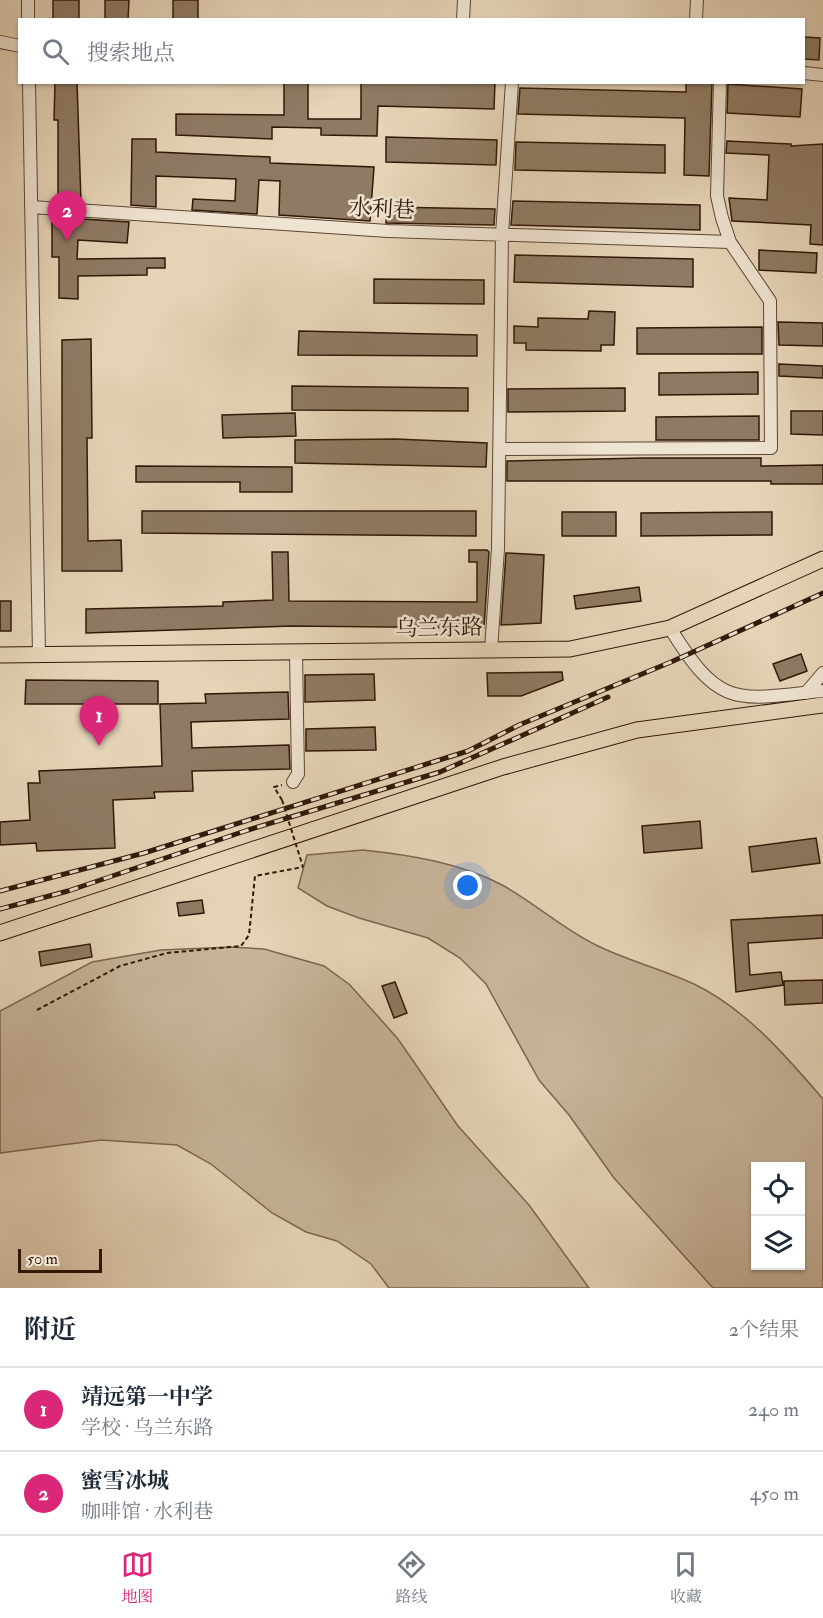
<!DOCTYPE html>
<html lang="zh">
<head>
<meta charset="utf-8">
<style>
  :root { --surface:#fff; --page:#f2f2f3; --text:#1f2937; --muted:#747a83; --line:#e0e1e3; --accent:#db2777 }
  body { margin:0; font-family:"IM FELL Double Pica","Noto Serif SC",serif; background:var(--page); color:var(--text) }
  .controls { position:absolute; right:18px; bottom:18px; display:grid; overflow:hidden; border-radius:0px; box-shadow:0 2px 4px #0004 }
  .controls button { width:54px; height:54px; display:grid; place-items:center; padding:0; border:0; border-bottom:2px solid var(--line); background:var(--surface); color:var(--text); font:30px sans-serif }
  .scale { position:absolute; left:18px; bottom:15px; width:84px; box-sizing:border-box; padding-left:6px; border:3px solid #311808; border-top:0; font-size:16px; line-height:21px; white-space:nowrap; color:#311808; -webkit-text-stroke:4px #efe3d1; paint-order:stroke }
  .you { position:absolute; left:468px; top:886px; width:21px; height:21px; margin:-15px; border:4px solid #fff; border-radius:50%; background:#1a73e8; box-shadow:0 0 0 9px #1a73e833 }
  .badge { display:grid; place-items:center; width:39px; height:39px; border-radius:50%; background:var(--accent); color:#fff; font-size:20px; font-weight:700 }
  .pin { position:absolute; translate:-50% -50px; filter:drop-shadow(0 2px 3px #0008) }
  .pin::after { content:''; position:absolute; top:32px; width:21px; height:18px; background:inherit; clip-path:polygon(0 0,100% 0,50% 100%) }
  .list { margin:0; padding:0; list-style:none }
  h2 { display:flex; justify-content:space-between; align-items:center; height:78px; margin:0; padding:0 24px; font-size:26px }
  h2 small { font-size:20px; font-weight:400; color:var(--muted) }
  .list li { display:grid; grid-template-columns:39px 1fr auto; gap:18px; align-items:center; box-sizing:border-box; height:84px; padding:0 24px; border-top:2px solid var(--line) }
  .list b { display:block; font-size:22px; white-space:nowrap }
  .list p { margin:0; font-size:20px; white-space:nowrap; color:var(--muted) }
  .list em { font-size:20px; font-style:normal; color:var(--muted) }
  .icon { flex:none; width:33px; height:33px; fill:none; stroke:currentColor; stroke-width:2; stroke-linecap:round; stroke-linejoin:round }
  .map { position:relative; flex:none; width:823px; height:1288px; overflow:hidden }
  .search { position:absolute; background:var(--surface); box-shadow:0 2px 4px #0004; left:18px; right:18px; top:18px; height:66px; display:flex; align-items:center; gap:15px; box-sizing:border-box; padding:0 21px; border-radius:0px; color:var(--muted); font-size:22px }
  .sheet { height:246px; background:var(--surface) }
  nav { display:flex; justify-content:space-around; align-items:center; box-sizing:border-box; height:84px; border-top:2px solid var(--line); background:var(--surface); font-size:16px; color:var(--muted) }
  nav a { display:grid; justify-items:center; gap:3px }
  nav .on { color:var(--accent) }
  .map>svg:first-child { display:block }
</style>
</head>
<body>
<div class="map">
<svg width="823" height="1288" viewBox="0 0 823 1288">
  <rect width="100%" height="100%" fill="#e6d4b8"/>
  <filter id="stains"><feTurbulence type="fractalNoise" baseFrequency=".00333" numOctaves="4"/><feColorMatrix values="0 0 0 0 .2 0 0 0 0 .09 0 0 0 0 .02 0 0 0 .5 -.17"/></filter>
  <radialGradient id="worn" r=".72"><stop offset=".6" stop-color="#630" stop-opacity="0"/><stop offset="1" stop-color="#630" stop-opacity=".3"/></radialGradient>
  <path fill="#c7b49a" stroke="#7c6651" stroke-width="1.5" fill-rule="evenodd" d="M363,850c47,5 99,13 141,36 32,18 59,43 92,59 32,16 66,24 98,39 52,25 92,72 129,115v189h-110l-99,-110 -45,-63 -30,-35 -53,-96 -26,-26 -32,-20 -69,-20 -32,-12 -29,-18 9,-33zM756,1166h44v100h-44z
    M231,947l33,2 60,17 26,19 48,54 60,87 71,79 60,83h-200l-18,-24 -34,-23 -31,-9 -34,-19 -61,-49 -34,-19 -76,-5 -101,13v-142l92,-49 69,-12z"/>
  <path fill="#8f7a64" stroke="#311808" stroke-width="1.5" d="M53,0h26v20h-26z
    M105,0h24l-1,20h-23z
    M173,0h25v20h-25z
    M804,37l16,1 -1,22 -15,-1z
    M55,82h22l4,120 -23,-1v-81h-4z
    M284,82h24v37h53v-37l134,1 -1,26 -116,-3 -1,30 -56,-1v-7l-49,-1v12l-96,-4v-21l108,1z
    M686,82h26l-3,94 -25,-1 1,-57 -167,-4 2,-26 166,4z
    M728,84l74,5 -2,28 -73,-4z
    M386,137l111,3 -1,25 -110,-3z
    M132,139h24v13l114,5v6l104,4 -4,54 -91,-6 1,-34 -21,-1 -2,34 -65,-4 1,-11 42,2 1,-22 -80,-3v31l-25,-2z
    M727,141l64,3v2l32,-2v101l-13,-1 1,-19 -79,-4 -3,-23 38,2 2,-45 -43,-2z
    M516,142l149,3v28l-150,-3z
    M513,201l187,4v25l-189,-5z
    M387,207l108,2 -1,16 -108,-2z
    M52,217l77,5 -2,21 -49,-3 -1,19 88,-1v10h-18v7l-69,1v23l-19,-1v-41h-7z
    M759,250l58,3 -1,20 -57,-3z
    M515,255l178,4v28l-179,-5z
    M374,279l110,1v24l-110,-1z
    M589,311l26,1 -1,33h-13v6l-75,-1v-7h-12v-17l24,1v-9l50,1z
    M778,322l45,1v23l-44,-1z
    M762,327v27h-125v-26z
    M299,331l178,4v21l-179,-1z
    M91,339l1,99h-5l1,103 33,-1 1,31h-60v-231z
    M779,364l44,2v12l-44,-2z
    M758,372v22l-99,1v-22z
    M292,386l176,2v23l-176,-1z
    M625,388v23l-117,1v-23z
    M791,411h32v24l-32,-1z
    M295,413l1,23 -73,2 -1,-23z
    M759,416v24h-103v-23z
    M396,439l91,4 -1,24 -191,-4v-23z
    M643,458h118v8l62,-1v19h-52v-3h-264v-20z
    M136,466l156,1v25h-52v-10h-104z
    M142,511h334v25l-334,-3z
    M562,512h54v24h-54z
    M772,512v23l-131,1v-23z
    M469,550h18l2,2 -5,76 -192,-2 -206,7v-24l137,-3v-4l50,-2 -1,-48h16l1,49 188,1v-40h-8z
    M506,553l38,2 -3,68 -40,2z
    M639,587l2,14 -65,8 -2,-13z
    M0,601h11v30h-11z
    M801,654l6,17 -27,10 -7,-17z
    M562,672l1,8 -42,16h-33l-1,-23z
    M374,674l1,26 -70,2v-27z
    M26,680l132,1v23h-133z
    M288,692l1,27 -98,3 1,26 97,-3 1,24 -98,2 1,20 -39,1 1,6 -42,2 2,48 -78,3 -1,-8 -36,2v-23l30,-2 -2,-37h12l-1,-12 123,-5 -2,-62 46,-1 -1,-9z
    M375,727l1,23 -70,1v-22z
    M700,821l2,27 -58,5 -2,-27z
    M816,838l4,25 -68,9 -3,-25z
    M202,900l2,13 -25,3 -2,-13z
    M823,915v23l-75,5 2,32 31,-3 2,13 -47,7 -5,-72z
    M90,944l2,13 -51,9 -2,-14z
    M823,980v23l-38,2 -1,-24z
    M395,982l12,31 -13,5 -12,-32z"/>
  <g fill="none" stroke-linecap="round" stroke-linejoin="round">
    <g stroke="#5e4734" stroke-width="14">
      <path id="minor" d="M28,0v20
        M463,20l1,-20
        M696,20l1,-20
        M0,42l20,4
        M804,73l19,2
        M29,82l10,573
        M31,207l357,24 342,11
        M499,449l272,-1 -1,-147 -40,-59 -8,-24 -5,-22 3,-114
        M670,628c50,81 65,72 153,63
        M491,650l7,-101 4,-314 10,-153
        M806,693l17,-20
        M293,782l5,-8 -2,-121"/>
    </g>
    <g stroke="#311808" stroke-width="17">
      <path id="major" d="M0,655l570,-6 100,-21 153,-69
        M0,933l503,-166 134,-37 186,-25"/>
    </g>
    <path stroke="#311808" stroke-width="2" stroke-dasharray="4.5 3" stroke-linecap="butt" d="M282,800l-8,-13 8,-2
      M37,1010l83,-44 47,-13 74,-7 8,-11 6,-59 48,-9"/>
    <use href="#minor" stroke="#efe3d1" stroke-width="12"/>
    <use href="#major" stroke="#e6d4b8" stroke-width="15"/>
    <g stroke="#311808" stroke-width="5">
      <path id="rail" d="M0,891l144,-38 324,-102 51,-26 152,-63 152,-69
        M0,909l68,-18 180,-61 192,-58 168,-75"/>
    </g>
    <use href="#rail" stroke="#efe3d1" stroke-width="3" stroke-dasharray="9" stroke-linecap="butt"/>
    <path stroke="#311808" stroke-width="2" stroke-dasharray="4.5 3" stroke-linecap="butt" d="M282,800l21,67"/>
  </g>
  <g text-anchor="middle" dominant-baseline="central" stroke-width="5" stroke-linejoin="round" paint-order="stroke">
    <g font-size="22" fill="#311808" stroke="#efe3d1">
      <text transform="translate(382 209) rotate(3)">水利巷</text>
      <text transform="translate(439 628) rotate(-1)">乌兰东路</text>
    </g>
  </g>
  <rect width="100%" height="100%" filter="url(#stains)"/>
  <rect width="100%" height="100%" fill="url(#worn)"/>
</svg>
<div class="controls">
<button><svg class="icon" aria-label="locate" viewBox="0 0 24 24"><circle cx="12" cy="12" r="6"/><path d="M12 2v4M12 18v4M2 12h4M18 12h4"/></svg></button>
<button><svg class="icon" aria-label="layers" viewBox="0 0 24 24"><path d="M12 4l9 5-9 5-9-5zM3 14l9 5 9-5"/></svg></button>
</div>
<div class="scale">50 m</div>
<div class="you"></div>
<div class="pin badge" style="left:99px;top:746px">1</div>
<div class="pin badge" style="left:67px;top:241px">2</div>
<div class="search"><svg class="icon" aria-label="search" viewBox="0 0 24 24"><circle cx="10" cy="10" r="6"/><path d="M15 15l6 6"/></svg>搜索地点</div>
</div>
<section class="sheet">
<h2>附近<small>2个结果</small></h2>
<ul class="list">
<li><span class="badge">1</span><div><b>靖远第一中学</b><p>学校 · 乌兰东路</p></div><em>240 m</em></li>
<li><span class="badge">2</span><div><b>蜜雪冰城</b><p>咖啡馆 · 水利巷</p></div><em>450 m</em></li>
</ul>
</section>
<nav>
<a class="on"><svg class="icon" aria-label="map" viewBox="0 0 24 24"><path d="M3 6l6-2 6 2 6-2v14l-6 2-6-2-6 2zM9 4v14M15 6v14"/></svg>地图</a>
<a><svg class="icon" aria-label="directions" viewBox="0 0 24 24"><path d="M12 3l9 9-9 9-9-9zM9 14v-3h6M13 9l2 2-2 2"/></svg>路线</a>
<a><svg class="icon" aria-label="saved" viewBox="0 0 24 24"><path d="M7 4h10v16l-5-4-5 4z"/></svg>收藏</a>
</nav>
</body>
</html>
